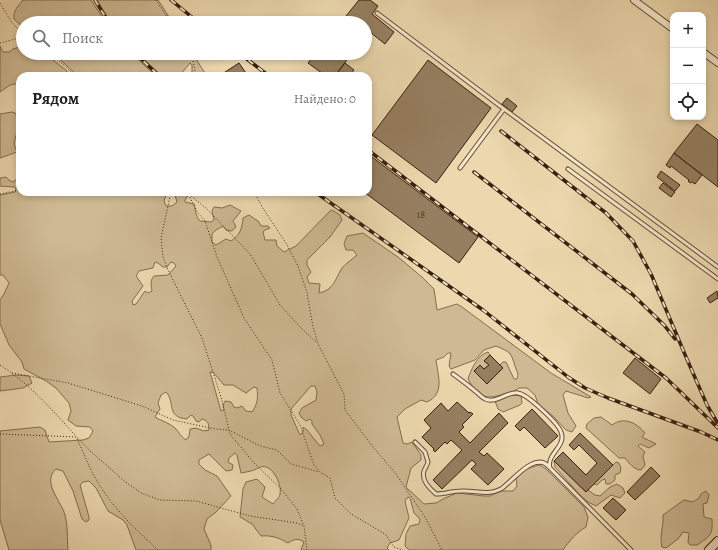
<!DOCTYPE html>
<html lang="ru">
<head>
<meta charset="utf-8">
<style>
  :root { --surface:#fff; --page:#f2f2f2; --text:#202124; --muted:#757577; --line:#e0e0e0 }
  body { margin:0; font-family:Alegreya,serif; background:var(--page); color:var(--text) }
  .controls { position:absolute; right:12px; top:12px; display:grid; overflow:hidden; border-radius:8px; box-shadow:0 2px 6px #0003 }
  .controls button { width:36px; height:36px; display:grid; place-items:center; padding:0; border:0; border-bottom:1px solid var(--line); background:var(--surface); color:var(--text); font:20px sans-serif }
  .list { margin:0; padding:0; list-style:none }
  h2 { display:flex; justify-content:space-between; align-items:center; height:52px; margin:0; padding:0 16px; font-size:17px }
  h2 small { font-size:13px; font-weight:400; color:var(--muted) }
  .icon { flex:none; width:22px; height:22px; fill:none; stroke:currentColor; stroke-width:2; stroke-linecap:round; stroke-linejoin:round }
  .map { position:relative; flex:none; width:718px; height:550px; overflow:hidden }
  .search { position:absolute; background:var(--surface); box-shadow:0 2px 6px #0003; left:16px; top:16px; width:356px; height:44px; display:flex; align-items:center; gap:10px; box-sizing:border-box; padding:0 14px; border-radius:22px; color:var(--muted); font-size:15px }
  .panel { position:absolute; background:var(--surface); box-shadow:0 2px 6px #0003; left:16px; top:72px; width:356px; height:124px; border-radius:12px }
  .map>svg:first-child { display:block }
</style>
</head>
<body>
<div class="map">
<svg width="718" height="550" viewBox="0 0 718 550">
  <rect width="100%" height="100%" fill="#ecd8ae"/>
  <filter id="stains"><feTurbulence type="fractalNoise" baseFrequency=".005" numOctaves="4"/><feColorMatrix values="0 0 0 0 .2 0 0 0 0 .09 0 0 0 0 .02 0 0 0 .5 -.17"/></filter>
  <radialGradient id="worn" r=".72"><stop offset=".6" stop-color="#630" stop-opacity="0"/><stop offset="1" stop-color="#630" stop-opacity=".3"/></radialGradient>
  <path fill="#ceb993" stroke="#846c50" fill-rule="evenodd" d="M23,0h68l15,23h-83v4l-9,-8c-1,-8 4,-13 9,-19z
    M97,0h61l15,23h-62z
    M0,46l3,6h6l4,-3 10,-3v7h21l23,18 1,4 -2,1h-46v7l-10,2 -10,7z
    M53,53h78l25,23h-78z
    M137,53h55l15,23h-12l-3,-2v-9l-2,-2 -9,11 1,2h-20z
    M12,112l3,1 4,7 1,1v11l-4,3 -2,9 3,8 -17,6v-44z
    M20,176v16h147l-3,9 2,5h6l5,-4 -2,-7 2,-3h9l2,3 -3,5v2l9,2c2,7 1,11 6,17l11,1 3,-2 -2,-9 2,-4 8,1 8,-3 11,6 -8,10 3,6 -4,4 -6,-1 -3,-4 -7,4 -4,4v8l4,3 10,-6 5,2c9,-6 11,-12 12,-23l6,-3 9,6 3,5h7l2,2 -5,2 -2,2 2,8h11l1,6 7,6 12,-6 34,-35 2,-1 8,5 2,5 -12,17 -23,23v5l4,7 -4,5 2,6 11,1 -1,9c15,-3 16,-14 23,-25 4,-5 11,-9 15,-13l-4,-5h-7l-2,-6 3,-8 16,-3 35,24 24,20 12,12 3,21 20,-6 5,3 89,66 40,24 -3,1 -22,-7 -3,4 5,18 8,13 -4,6 -6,-2 -12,-13 -16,-13 -3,-9 -8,-7h-8c-5,4 -11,5 -18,7 -18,5 -24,0 -33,-16 3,-9 9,-24 20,-27l2,3 -5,6 4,4 -5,4 -4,-4 -6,6 13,13 16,-16 -3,-3 3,-3h3l8,17h3c2,-5 0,-7 -2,-13 -4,-14 -5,-14 -19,-20l-12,4 -9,10 -24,9 -2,-3 2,-13h-3l-4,4 -8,3c2,16 9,34 -9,42l-6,-2 -16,9 -8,8 6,26 4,1 5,-2 9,13v5l-10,8 -5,19 18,17 12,-1 9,-5 12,-5 27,3h6l10,-5h13l4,-5 -1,-8 10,-9 13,-4 7,4 38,38 4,10 -2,10c-10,6 -16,13 -23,23h-154l-4,-4 1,-12 4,-8 9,-2 1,-5 -6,-6 -4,-15 -2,-1 -3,4 4,17 -10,22 -9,3 -3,5 2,2h-88l3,-8c-6,-4 -10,-3 -16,1 -9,-5 -16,-8 -27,-7l-9,-12 -12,-7 3,-28 3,-7 11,-3 8,8 -3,10 11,7c2,-3 7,-7 7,-10 2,-9 -6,-25 -14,-27 -5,-2 -10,3 -15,4 -3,1 -7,1 -10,2l-4,-18 -2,-2 -6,5 -1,4 5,3 -1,5 -6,1 -17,-17 -10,6v4l6,6 12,6 14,20 -15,16 -9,7 -3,10 7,16v5h-75l-9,-25 -4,-5 -15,-9 -12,-23 -7,-7 -6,1 -3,3 9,32v3l-3,2 -4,-3 -9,-28 -10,-20 -7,-2c-15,13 6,33 9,46 3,11 2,23 3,35h-59l-9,-30v-89l40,-4 5,3 4,12 34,-2 6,-2 4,-7 -3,-4 -14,-1 -8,-6 3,-9 -2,-8 -13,-15 -10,-7 -22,-12 -2,-7 -13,-17 -9,-21v-24l4,-6 5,-11 -6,-8h-3v-80l15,-3 1,-3 -1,-2 -15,-1v-8l6,-1 3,3 4,2zM155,262l3,1 5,4h4l4,-5 3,1 2,3 -8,9 -14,1c-4,4 -3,9 -2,15l-4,2 -3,-2 -9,13 -3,1 -1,-4 11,-15 -7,-10 3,-5 14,-3zM210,372h3l11,13h9l13,8 8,-6 3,1c1,10 1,15 -5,24l-6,-1 -4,-5 -5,2 -3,-1 -3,-5 -6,-1 -2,4 1,5 -3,1zM311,386h4l2,6 -1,8 -14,8 -3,5 2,4 5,4 4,-2 2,2v3l8,11 4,9 -4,2 -13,-16 -4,-3v5l-3,3 -9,-20v-6zM166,392c10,10 -1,25 21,27l4,-4 2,1 3,5 3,1 3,-3c6,2 7,4 7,11l-5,1 -8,-3 -6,1 -1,7 -3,4c-5,-3 -7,-8 -11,-12 -5,-5 -14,-7 -20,-11l5,-8 -2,-6 3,-8z
    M16,375l13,1 3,7 -9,5 -23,3v-14z
    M512,395l9,1 1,7 -2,2 -17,7 -5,-3 -3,-8z
    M601,417l11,8c12,-9 25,-2 33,8l-3,4 14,7 -7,4 -9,-4 -2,2 7,6 -2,4 2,9 -4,5c-7,0 -12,-7 -16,-12h-6l-33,-30 1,-4 7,-6z
    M554,461l32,31 2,-2 7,5 5,1 10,-9 7,-3 6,4 2,5 -5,5 -9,-3 -15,11 -8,-4 -8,-7 -25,-28z
    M616,462l3,1 2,5 -1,5 -5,2v5l-5,4h-4l-1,-5 -3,1 -5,5 -3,-1z
    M706,491l3,4 -2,8 -4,1 1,13 8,2c1,17 -2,17 -15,26h-7l-2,-3 1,-9 -6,-1 -5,7 -12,9 -4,-1c-3,-11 2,-21 1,-32l21,-15 9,2 6,-4 2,-4z"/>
  <path fill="#967f61" stroke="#391f0e" d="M359,0h11l8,6 -6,8 22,18 -9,12 -20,-16v-5h-21l-2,-2z
    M316,53h27l6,4 -14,19h-9l-18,-13z
    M428,60l63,48 -55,75 -64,-48z
    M239,63l9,13h-29z
    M345,63l9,7 -5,6h-14z
    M507,98l10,8 -5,6 -10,-8z
    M697,124l21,16v47l-44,-34z
    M674,153l28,22 -7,9 -3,-2 -2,1 -2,-2 1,-1 -18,-14 -1,2 -4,-3z
    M368,154l110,83 -19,26 -95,-71h4z
    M661,171l19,14 -5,6 -18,-14z
    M663,183l12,9 -4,5 -12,-9z
    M717,291l1,7 -8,5 -3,-5z
    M490,355l13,13 -16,16 -13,-13 6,-6 4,4 5,-4 -5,-4z
    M635,358l26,21 -11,15 -27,-21z
    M457,402l12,11 1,-1 3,2 -11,11 2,2 -5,5 11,11 29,-30 9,10 -29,29 5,4 3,-3 17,16 -16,16 -17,-16 5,-5 -4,-4 -30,29 -9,-9 29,-30 -11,-10 -4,4 -2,-2 -10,10 -2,-2 1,-1 -12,-12 9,-9 -7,-8 17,-17 7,8z
    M532,409l26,27 -13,12 -21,-21 -4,4 -5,-5z
    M580,433l33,32 -27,27 -32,-31 9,-9 23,23 11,-12 -18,-18 -5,5 -5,-5z
    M651,467l9,9 -25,24 -8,-8z
    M613,498l13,12 -10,10 -13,-12z"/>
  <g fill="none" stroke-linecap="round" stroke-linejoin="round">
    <g stroke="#664d36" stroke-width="5">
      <path id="service" d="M377,13l127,96
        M460,168l44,-59 214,158
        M568,169l150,110
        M453,374c8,6 15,11 22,17 3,2 6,6 10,8 12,5 22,-8 33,-6 9,1 40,30 43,39 6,14 -15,22 -11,36l81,82
        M415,442l10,10 3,10c-1,4 -3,6 -4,9 -3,9 6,18 12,23 9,0 16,-3 25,-3 14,-1 27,5 40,-2 11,-7 34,-39 48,-22"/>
    </g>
    <g stroke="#664d36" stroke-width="8">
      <path id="minor" d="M634,0l39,29
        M703,52l15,11"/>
    </g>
    <g stroke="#391f0e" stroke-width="10">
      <path id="secondary" d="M709,550l9,-9"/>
    </g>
    <path stroke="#391f0e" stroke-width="1" stroke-dasharray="1 2" stroke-linecap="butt" d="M156,0l15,23
      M0,3l12,20 11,11
      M0,43l23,-6
      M50,53l26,23
      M189,53l4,8 3,15
      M171,192l-10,46 2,19 5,13 34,68 19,59 9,37 24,29 27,26 16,20 7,17 3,24
      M187,192l11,21 7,8 12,36 27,61 28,42 8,33 20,32 14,40 6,7 10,6 5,20 16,16 34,20 9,13 9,3
      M254,192l10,18 22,33 12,23 9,27 6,34 5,17 26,50 1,16 28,37 23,27 29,43 17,33
      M0,194l20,-4
      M189,194l18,15 43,45 30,51 22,24 15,14
      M0,365c30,19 52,45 76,71
      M12,373l56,10 74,23 31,14 42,9 14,1 31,16 17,4 14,14 28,8
      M0,434l77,3 11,12 35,31 18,13 19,7 36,1 54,15 47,7 7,3
      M77,439c7,14 12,29 20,42 16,27 38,48 61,69"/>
    <use href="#service" stroke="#f3e6ca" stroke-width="3"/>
    <use href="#minor" stroke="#f3e6ca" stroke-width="6"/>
    <use href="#secondary" stroke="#f3e6ca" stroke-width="8"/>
    <g stroke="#391f0e" stroke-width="3.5">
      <path id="rail" d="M95,0l14,23
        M171,0l28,23
        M135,53l24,23
        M239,53l30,23
        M501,131l105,82 27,28 18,33 35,83 21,48 10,17
        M368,150l298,228 52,50
        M474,172l158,122 32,31 11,14
        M315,192l168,118 85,67 17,11 23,10 93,34 17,8"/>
    </g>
    <use href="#rail" stroke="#f3e6ca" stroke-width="2" stroke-dasharray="6" stroke-linecap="butt"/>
  </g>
  <g text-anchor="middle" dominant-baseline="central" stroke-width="4" stroke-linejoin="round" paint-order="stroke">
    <g font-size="10" fill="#503723">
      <text x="421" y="214">18</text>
    </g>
  </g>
  <rect width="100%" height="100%" filter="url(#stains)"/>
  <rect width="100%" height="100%" fill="url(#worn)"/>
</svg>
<div class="controls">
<button>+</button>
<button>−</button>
<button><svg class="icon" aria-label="locate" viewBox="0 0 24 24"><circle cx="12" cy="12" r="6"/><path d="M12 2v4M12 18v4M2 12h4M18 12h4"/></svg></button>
</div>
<div class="search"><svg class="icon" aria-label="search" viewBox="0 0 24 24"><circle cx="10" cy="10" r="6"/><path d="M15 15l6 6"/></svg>Поиск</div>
<section class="panel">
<h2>Рядом<small>Найдено: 0</small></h2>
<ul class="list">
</ul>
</section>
</div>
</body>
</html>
